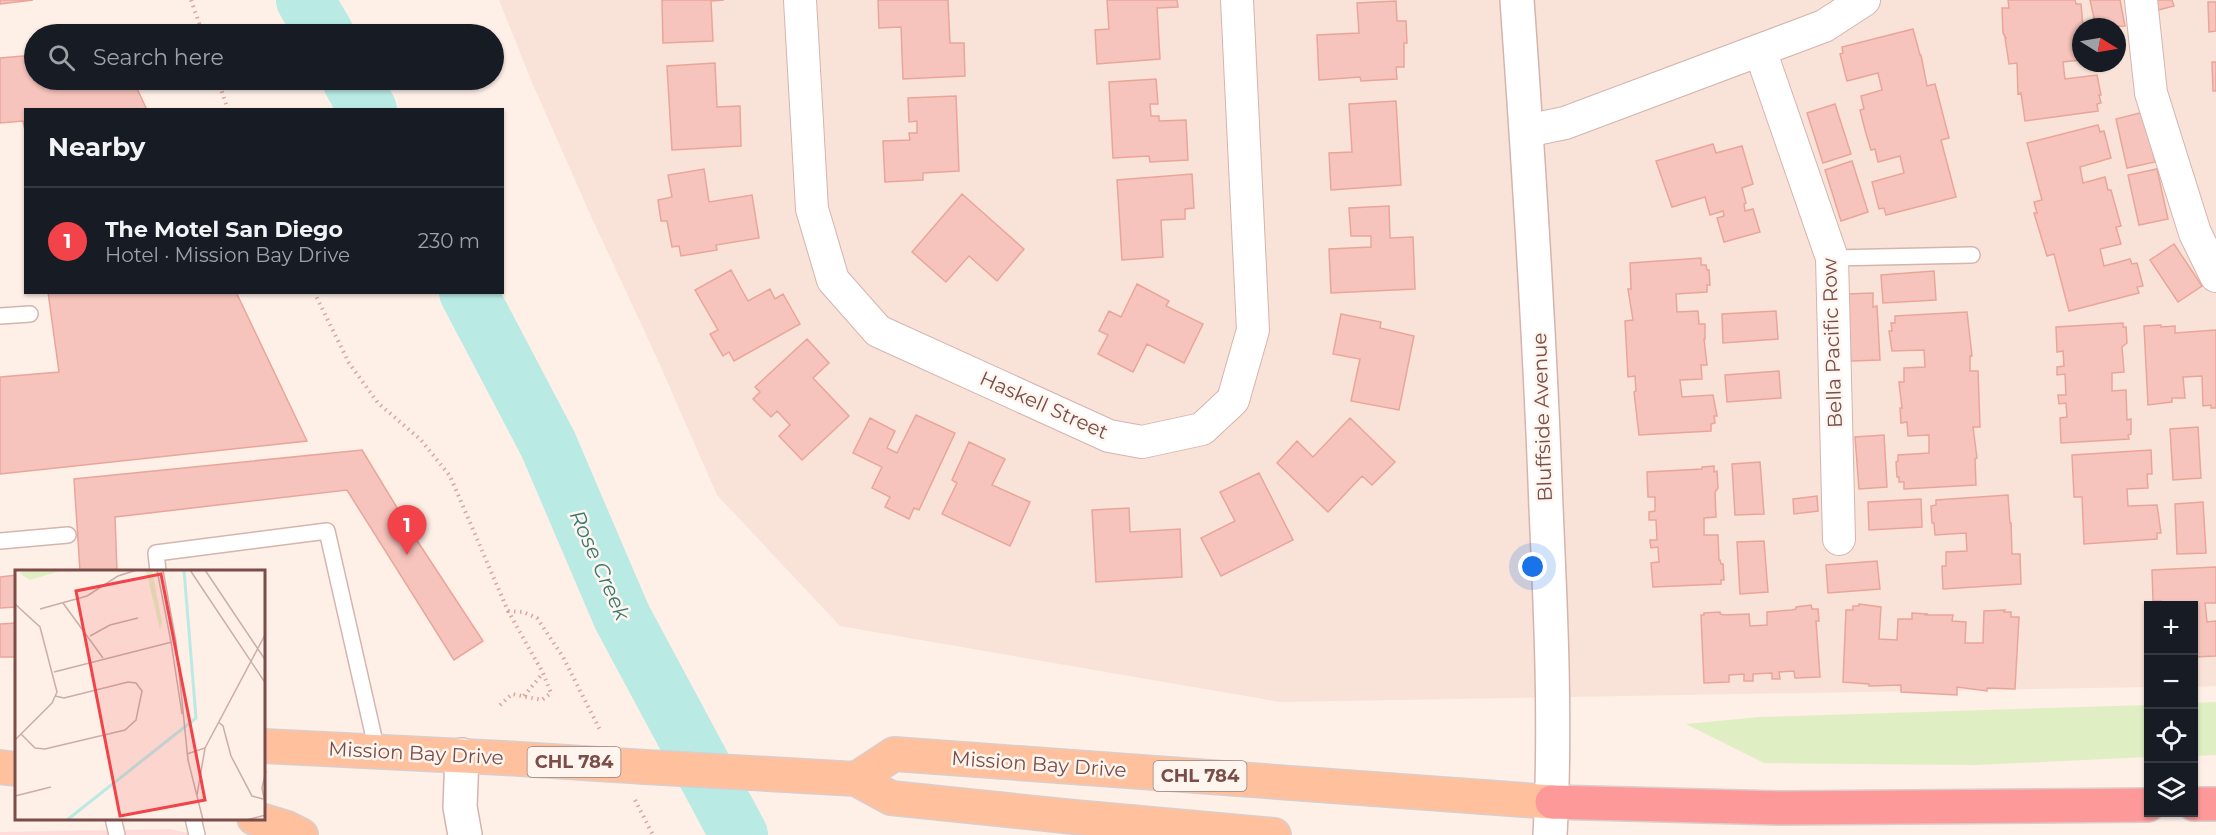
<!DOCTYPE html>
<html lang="en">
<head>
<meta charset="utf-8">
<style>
  :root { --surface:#171b24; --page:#242831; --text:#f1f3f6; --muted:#9ea1a6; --line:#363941; --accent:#f14349 }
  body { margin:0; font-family:Montserrat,sans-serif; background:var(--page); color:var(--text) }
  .controls { position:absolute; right:18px; bottom:18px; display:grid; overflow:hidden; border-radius:0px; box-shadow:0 2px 4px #0004 }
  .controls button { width:54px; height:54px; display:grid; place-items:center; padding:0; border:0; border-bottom:2px solid var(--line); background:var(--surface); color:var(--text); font:30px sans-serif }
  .compass { position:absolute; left:2072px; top:18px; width:54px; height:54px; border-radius:50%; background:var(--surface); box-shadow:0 2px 4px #0004; rotate:101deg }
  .you { position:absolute; left:1533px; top:567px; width:21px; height:21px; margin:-15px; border:4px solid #fff; border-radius:50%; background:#1a73e8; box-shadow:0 0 0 9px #1a73e833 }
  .badge { display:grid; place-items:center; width:39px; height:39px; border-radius:50%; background:var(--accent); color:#fff; font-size:20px; font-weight:700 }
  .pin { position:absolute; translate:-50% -50px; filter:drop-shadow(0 2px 3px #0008) }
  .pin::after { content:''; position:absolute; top:32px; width:21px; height:18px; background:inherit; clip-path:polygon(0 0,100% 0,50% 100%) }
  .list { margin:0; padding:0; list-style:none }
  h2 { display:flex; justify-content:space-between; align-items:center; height:78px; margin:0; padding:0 24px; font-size:26px }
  h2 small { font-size:20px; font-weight:400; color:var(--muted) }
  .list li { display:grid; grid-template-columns:39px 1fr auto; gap:18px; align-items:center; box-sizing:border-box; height:108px; padding:0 24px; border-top:2px solid var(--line) }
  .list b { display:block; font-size:22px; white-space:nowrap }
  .list p { margin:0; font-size:20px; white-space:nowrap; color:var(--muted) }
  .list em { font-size:20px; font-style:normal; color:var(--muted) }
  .icon { flex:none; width:33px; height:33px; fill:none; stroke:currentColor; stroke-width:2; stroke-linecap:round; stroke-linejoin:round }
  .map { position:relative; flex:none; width:2216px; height:835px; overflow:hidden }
  .search { position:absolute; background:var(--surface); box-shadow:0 2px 4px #0004; left:24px; top:24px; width:480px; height:66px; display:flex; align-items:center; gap:15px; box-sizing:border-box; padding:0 21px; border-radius:33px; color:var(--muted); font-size:22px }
  .panel { position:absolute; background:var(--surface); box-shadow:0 2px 4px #0004; left:24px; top:108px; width:480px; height:186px; border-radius:0px }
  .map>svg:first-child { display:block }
</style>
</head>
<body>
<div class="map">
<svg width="2216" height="835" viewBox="0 0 2216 835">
  <rect width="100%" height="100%" fill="#feefe7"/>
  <path fill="#f9e2d8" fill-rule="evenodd" d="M499,0h1717v686l-22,1v-81h-46v81l-868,15 -440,-76 -123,-131 -61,-139 -66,-142 -59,-134zM2081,27h36v36h-36z"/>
  <path fill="#ffdcda" d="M170,829l25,6h-195v-3z"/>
  <path fill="#e0eec4" d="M2216,702v53l-22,1v-53z
    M2148,705v52l-172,8 -212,-2 -78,-39 74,-7z"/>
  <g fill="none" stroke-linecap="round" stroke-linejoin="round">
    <path stroke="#b9eae4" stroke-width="58" d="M305,0l20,34
      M351,80l17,30
      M468,292l80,152 74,173 117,218"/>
  </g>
  <path fill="#f6c4bc" stroke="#eaa59b" stroke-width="1.5" d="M0,0h33l-33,4z
    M662,0h62l-13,1 2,40 -50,2z
    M878,0h70l2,43h14l1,33 -62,3 -2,-52 -22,1z
    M1107,0h70l1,7 -21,1 3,51 -63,5 -2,-34 14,-1z
    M2008,0h67l1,4h5l2,23h-2v33l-18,2 2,17 32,-4 4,20h-2l2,8 -4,1 1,7 -73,10 -4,-28 -3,1 -1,-31 -8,1 -4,-26h1l-3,-5 -1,-25h7z
    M2090,0h30l5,26 -29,1z
    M2155,0h17l2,6 -16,4z
    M1396,1l1,20h9l1,22h-3v24h-8l1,12 -36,2 -1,-4 -41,3 -2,-45 42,-2 -2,-30z
    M2208,2h8v29l-7,1z
    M1913,29l7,26h1l6,31 8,-2 14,54 -8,2 15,57 -70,18 -2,-7 -5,1 -7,-27 32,-9 -4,-17 -22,6 -3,-13 -4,1 -6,-20 -5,-20 4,-1 -3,-13 21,-6 -4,-17 -31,8 -7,-27 3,-1 -1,-6z
    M34,55v25h99l14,30h-121v25l-3,-14 -23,2v-65z
    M2212,62h4v29h-3z
    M715,63l2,44 23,-1 1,40 -69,4 -5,-84z
    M1156,79l2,25h-8l1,12h8v5l27,-1 2,40 -38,2 -1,-6 -36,2 -4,-76z
    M956,96l3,75 -36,2v7l-38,2 -2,-41 27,-1 -1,-7h8v-12l-8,1 -1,-24z
    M1396,101l5,84 -70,5 -2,-37 23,-1 -3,-48z
    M1835,104l16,50 -28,9 -16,-50z
    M2144,112l11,50 -28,6 -11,-49z
    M2098,125l2,7 4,-1 7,27 -31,9 3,16 22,-6 3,13h3l10,36 -5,1 5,17 -21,5 4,17 26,-7 2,5 5,-1 6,23 -6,1 2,6 -70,18 -15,-57 -7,2 -13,-43h3l-3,-11 8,-2 -15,-57z
    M1713,144l3,9 26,-7 11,38 -11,4 4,15 -2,1 1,7 8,-2 7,23 -36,10 -7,-24 7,-2 -1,-5 -13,4 -5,-18 -33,10 -16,-46z
    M1852,161l16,51 -27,9 -16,-51z
    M704,169l5,33 43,-7 7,43 -43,7 1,5 -36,6 -2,-10 -7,1 -5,-26h-6l-3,-21 14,-3 -4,-22z
    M2157,169l11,50 -29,6 -11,-50z
    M1192,174l2,34 -9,1v10l-24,1 2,37 -41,3 -5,-80z
    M962,194l62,55 -27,32 -28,-25 -23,26 -34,-30z
    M1389,206l1,32 23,-1 2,52 -84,4 -2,-44 42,-2v-11h-20l-2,-28z
    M2174,244l28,42 -24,16 -28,-42z
    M1701,258v7h5l1,5h2l1,15h-3v7l-31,2 1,18 21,-1 1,13h6v15h-1l3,26h-6l1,14 -22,1 2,17 31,-2 4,21h-3l1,7 -4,1v7l-72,4 -5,-43 2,-1 -1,-15 -7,1 -3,-56 8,-1 -5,-31h3l-1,-26z
    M731,270l17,31 22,-12 5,10 8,-5 17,30 -66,37 -5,-9 -6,4 -13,-22 8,-4 -23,-40z
    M1934,271l2,29 -53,3 -2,-28z
    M1137,284l32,17 -3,5 37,18 -19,39 -37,-19 -14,28 -35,-18 10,-19 -9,-4 10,-20 12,6z
    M48,292h188l71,149 -307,33v-97l59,-5z
    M1873,293v14l4,-1 3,54 -29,1 -4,-67z
    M1776,311l2,28 -55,4 -1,-29z
    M1967,312l5,44h-2v15h8l2,56h-7l4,31 -2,1 1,26 -72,4v-7h-5v-5h-2l-1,-15 2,-1v-6l31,-2v-18l-21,1 -1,-14 -6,1 -1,-15h2l-3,-26h5v-14l21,-1 -1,-17 -32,1 -3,-20h3l-1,-8h4v-7z
    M1341,314l40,8 -1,6 34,8 -15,74 -48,-9 9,-42 -27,-5z
    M2123,323v4h3l1,16 -5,4 2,25 -12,1v18l14,-1 1,30 4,-1v15l-3,1 1,4 -68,4 -1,-25 7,-1 -1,-14 -7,1 -1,-9h8l-1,-21 -8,1v-8l7,-1 -1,-15 -6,1 -1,-25z
    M2161,325v2l14,-1v7l41,-3v78h-5v-3l-8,1 -1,-30 -19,1 2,21h-13v4l-24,3 -4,-79z
    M807,339l22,24 -16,15 36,38 -47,44 -23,-24 11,-11 -13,-14 -6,6 -18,-18 7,-7 -5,-5z
    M1779,371l2,27 -54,4 -2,-27z
    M916,415l39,18 -36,77 -5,-2 -5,11 -24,-12 5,-10 -18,-9 10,-21 -29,-14 17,-35 25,13 -8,17 10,5z
    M1350,418l45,44 -23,23 -10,-9 -34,36 -51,-49 20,-22 16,16z
    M2198,427l3,51 -28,2 -3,-51z
    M1884,435l3,52 -28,2 -4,-52z
    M969,442l36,17 -13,26 38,17 -20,44 -68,-32 15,-31 -5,-3z
    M362,450l54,89 67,102 -29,19 -107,-170 -232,27 2,54h-37l-6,-92z
    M2151,450l1,24h-5l1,14 -21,1 1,17 29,-1 4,28h-4v6l-73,5 -2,-47h-8l-2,-42z
    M1760,462l4,52 -29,1 -3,-51z
    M1714,466v6l3,-1 1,17 -3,4 1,25 -12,1v17h14l1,25h1l1,4h2l1,16h-3v4l-68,3 -2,-24 8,-1 -1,-15 -7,1 -1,-8h7l-1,-20h-7v-8l6,-1v-14h-7l-1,-25 55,-3v-2z
    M1259,473l34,67 -72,36 -20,-38 34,-17 -15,-29z
    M2008,495l2,28h1l1,31h8l1,30 -78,5 -1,-23h4v-14l21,-1 -1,-18 -31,2 -1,-12h-2l-1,-17 5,-1v-5z
    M1817,496l1,15 -24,3 -1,-15z
    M1921,499l1,28 -53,3 -1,-28z
    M2203,502l3,51 -29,1 -2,-50z
    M1129,508l1,24 50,-3 2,48 -86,5 -4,-72z
    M1764,541l4,51 -28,2 -3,-52z
    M1877,561l3,28 -52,4 -2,-28z
    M2216,567v36h-11l2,19 9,-1v35l-22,1v-51h-33v-5h-8l-1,-31z
    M16,575v32l-16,1v-31z
    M1859,604l22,3 -2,32 18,1 1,-21h14v-6l15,1 -1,1h27l-1,6 14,1 -1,21h18l1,-32 21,-1 -1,2h7v5h8l-4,72 -28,-1v3l-30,-4v8l-56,-3v-7l-32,1v-2l-26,-2 3,-72h7v-4h6z
    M1811,605l1,4h6l1,12h-3l4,56 -25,1 -1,-7 -15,1 1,7h-8v-6l-19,1v7h-9v-7l-15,1v7l-25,1 -3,-68h3v-2l16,-1v2l4,1 25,-1 1,12 17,-1v-13l25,-2 4,-1v-2z
    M16,623v34h-16v-33z"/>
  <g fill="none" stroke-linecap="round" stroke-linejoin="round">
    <g stroke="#d4b5ae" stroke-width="18">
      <path id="service" d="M1832,258l140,-3
        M0,316l30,-2
        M0,541l68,-6
        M158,571l-2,-18 171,-22 50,220
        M113,818l4,17
        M193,818l4,17"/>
    </g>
    <g stroke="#d4b5ae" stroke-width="34">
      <path id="minor" d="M800,0l12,209 21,71 45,51 231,105 33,6 60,-13 31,-29 20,-70 -16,-330
        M2141,0l10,93 44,140 21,43
        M1760,50l72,208 7,281
        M1526,131l39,-8 259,-97 40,-26"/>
    </g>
    <g stroke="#d4b5ae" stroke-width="36">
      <path id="tertiary" d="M1517,0c12,169 23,338 29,508 5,109 10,218 4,327
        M462,755l-2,52 5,28"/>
    </g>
    <g stroke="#dacdcc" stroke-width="36">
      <path id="primary" d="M264,746l239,12
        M0,767l16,2
        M646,767l210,12 35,19 183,19 200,18
        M856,779l38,-25 658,48
        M254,818l33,10 14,7"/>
    </g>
    <g stroke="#dacdcc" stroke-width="36">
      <path id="motorway" d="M1552,802l228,6 368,-3
        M2194,804h22"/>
    </g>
    <path stroke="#dca69f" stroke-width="4" stroke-dasharray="1.5 4.5" stroke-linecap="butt" d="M191,0l12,34
      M218,80l10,30
      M314,292l35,71 29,40 43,37 29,36 58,135 35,62 8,20 -9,7 -30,-6 -15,14
      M508,611l15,1 14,6 26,39 38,75
      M524,696l19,-23
      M635,800l18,35"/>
    <use href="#service" stroke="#fff" stroke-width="15"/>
    <use href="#minor" stroke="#fff" stroke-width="32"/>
    <use href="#tertiary" stroke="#fff" stroke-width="33"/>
    <use href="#primary" stroke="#ffc19d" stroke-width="33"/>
    <use href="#motorway" stroke="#fd9999" stroke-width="33"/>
    <g stroke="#dacdcc" stroke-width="36" stroke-linecap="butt">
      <path id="primary-bridge" d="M503,758l143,9"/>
    </g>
    <use href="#primary-bridge" stroke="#ffc19d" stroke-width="33"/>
  </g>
  <g text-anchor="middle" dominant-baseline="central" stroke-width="5" stroke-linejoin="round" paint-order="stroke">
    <g fill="#fff5ef" stroke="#a37f7a" stroke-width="1.5">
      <rect x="527.5" y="747" width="93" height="30" rx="4.5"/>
      <rect x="1153.5" y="761" width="93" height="30" rx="4.5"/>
    </g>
    <g font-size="18" font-weight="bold" fill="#7b4d48">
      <text x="574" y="762">CHL 784</text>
      <text x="1200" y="776">CHL 784</text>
    </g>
    <g font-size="20" fill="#7b4d48" stroke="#fff5ef">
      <text transform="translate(1832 343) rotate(-92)">Bella Pacific Row</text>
      <text transform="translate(1044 405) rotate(24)">Haskell Street</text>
      <text transform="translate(1542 417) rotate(-92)">Bluffside Avenue</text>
      <text transform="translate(416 753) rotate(3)">Mission Bay Drive</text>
      <text transform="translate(1039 764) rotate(4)">Mission Bay Drive</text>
    </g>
    <g font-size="21" font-style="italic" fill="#387973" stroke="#fff5ef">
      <text transform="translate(600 565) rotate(66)">Rose Creek</text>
    </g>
  </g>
  <g transform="translate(15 570)">
    <rect width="250" height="250" fill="#feefe7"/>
    <path d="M17,0h31l-33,10 -11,-7zM131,0h6l10,52 -2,8z" fill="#e0eec4"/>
    <path fill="none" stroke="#b9eae4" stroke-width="3" d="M52,250l129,-102 -12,-148"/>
    <path fill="none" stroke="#caaea7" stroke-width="1.5" d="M142,0l14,72M148,0l13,72M175,0l76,114M190,0l61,91M48,33l40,55M0,34l25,23 17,65 -5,11 -37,37M25,39l47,-13 31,-20 19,-6M75,66l20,-11 28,-7M156,72l11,72M161,72l12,118 15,60M39,102l118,-30M203,152l5,4 8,30 21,40 11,3M6,164l14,14 10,1 80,-19 11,-10 6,-29 -6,-8 -8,-1 -64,16 -9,-2M172,184l18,-6 61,-115M251,201l-4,17 4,20M182,225l8,-47M0,226l36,-9M231,250l20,-5"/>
    <path fill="#f14349" fill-opacity="0.15" stroke="#f14349" stroke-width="3" d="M146,4l44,226 -85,16 -44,-225z"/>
    <rect width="250" height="250" fill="none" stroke="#7b4d48" stroke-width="3"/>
  </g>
</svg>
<div class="controls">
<button>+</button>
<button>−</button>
<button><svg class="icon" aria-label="locate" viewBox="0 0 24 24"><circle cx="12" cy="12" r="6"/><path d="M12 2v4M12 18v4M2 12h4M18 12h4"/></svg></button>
<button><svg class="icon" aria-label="layers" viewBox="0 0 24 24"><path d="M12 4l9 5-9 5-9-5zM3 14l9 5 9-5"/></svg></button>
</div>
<svg class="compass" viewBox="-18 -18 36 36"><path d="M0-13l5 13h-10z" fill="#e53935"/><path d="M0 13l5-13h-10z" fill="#9ea1a6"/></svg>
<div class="you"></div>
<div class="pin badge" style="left:407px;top:555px">1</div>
<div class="search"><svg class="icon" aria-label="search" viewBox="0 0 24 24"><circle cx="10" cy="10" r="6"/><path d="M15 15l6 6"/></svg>Search here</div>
<section class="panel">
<h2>Nearby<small></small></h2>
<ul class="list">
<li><span class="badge">1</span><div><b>The Motel San Diego</b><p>Hotel · Mission Bay Drive</p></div><em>230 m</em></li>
</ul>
</section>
</div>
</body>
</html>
